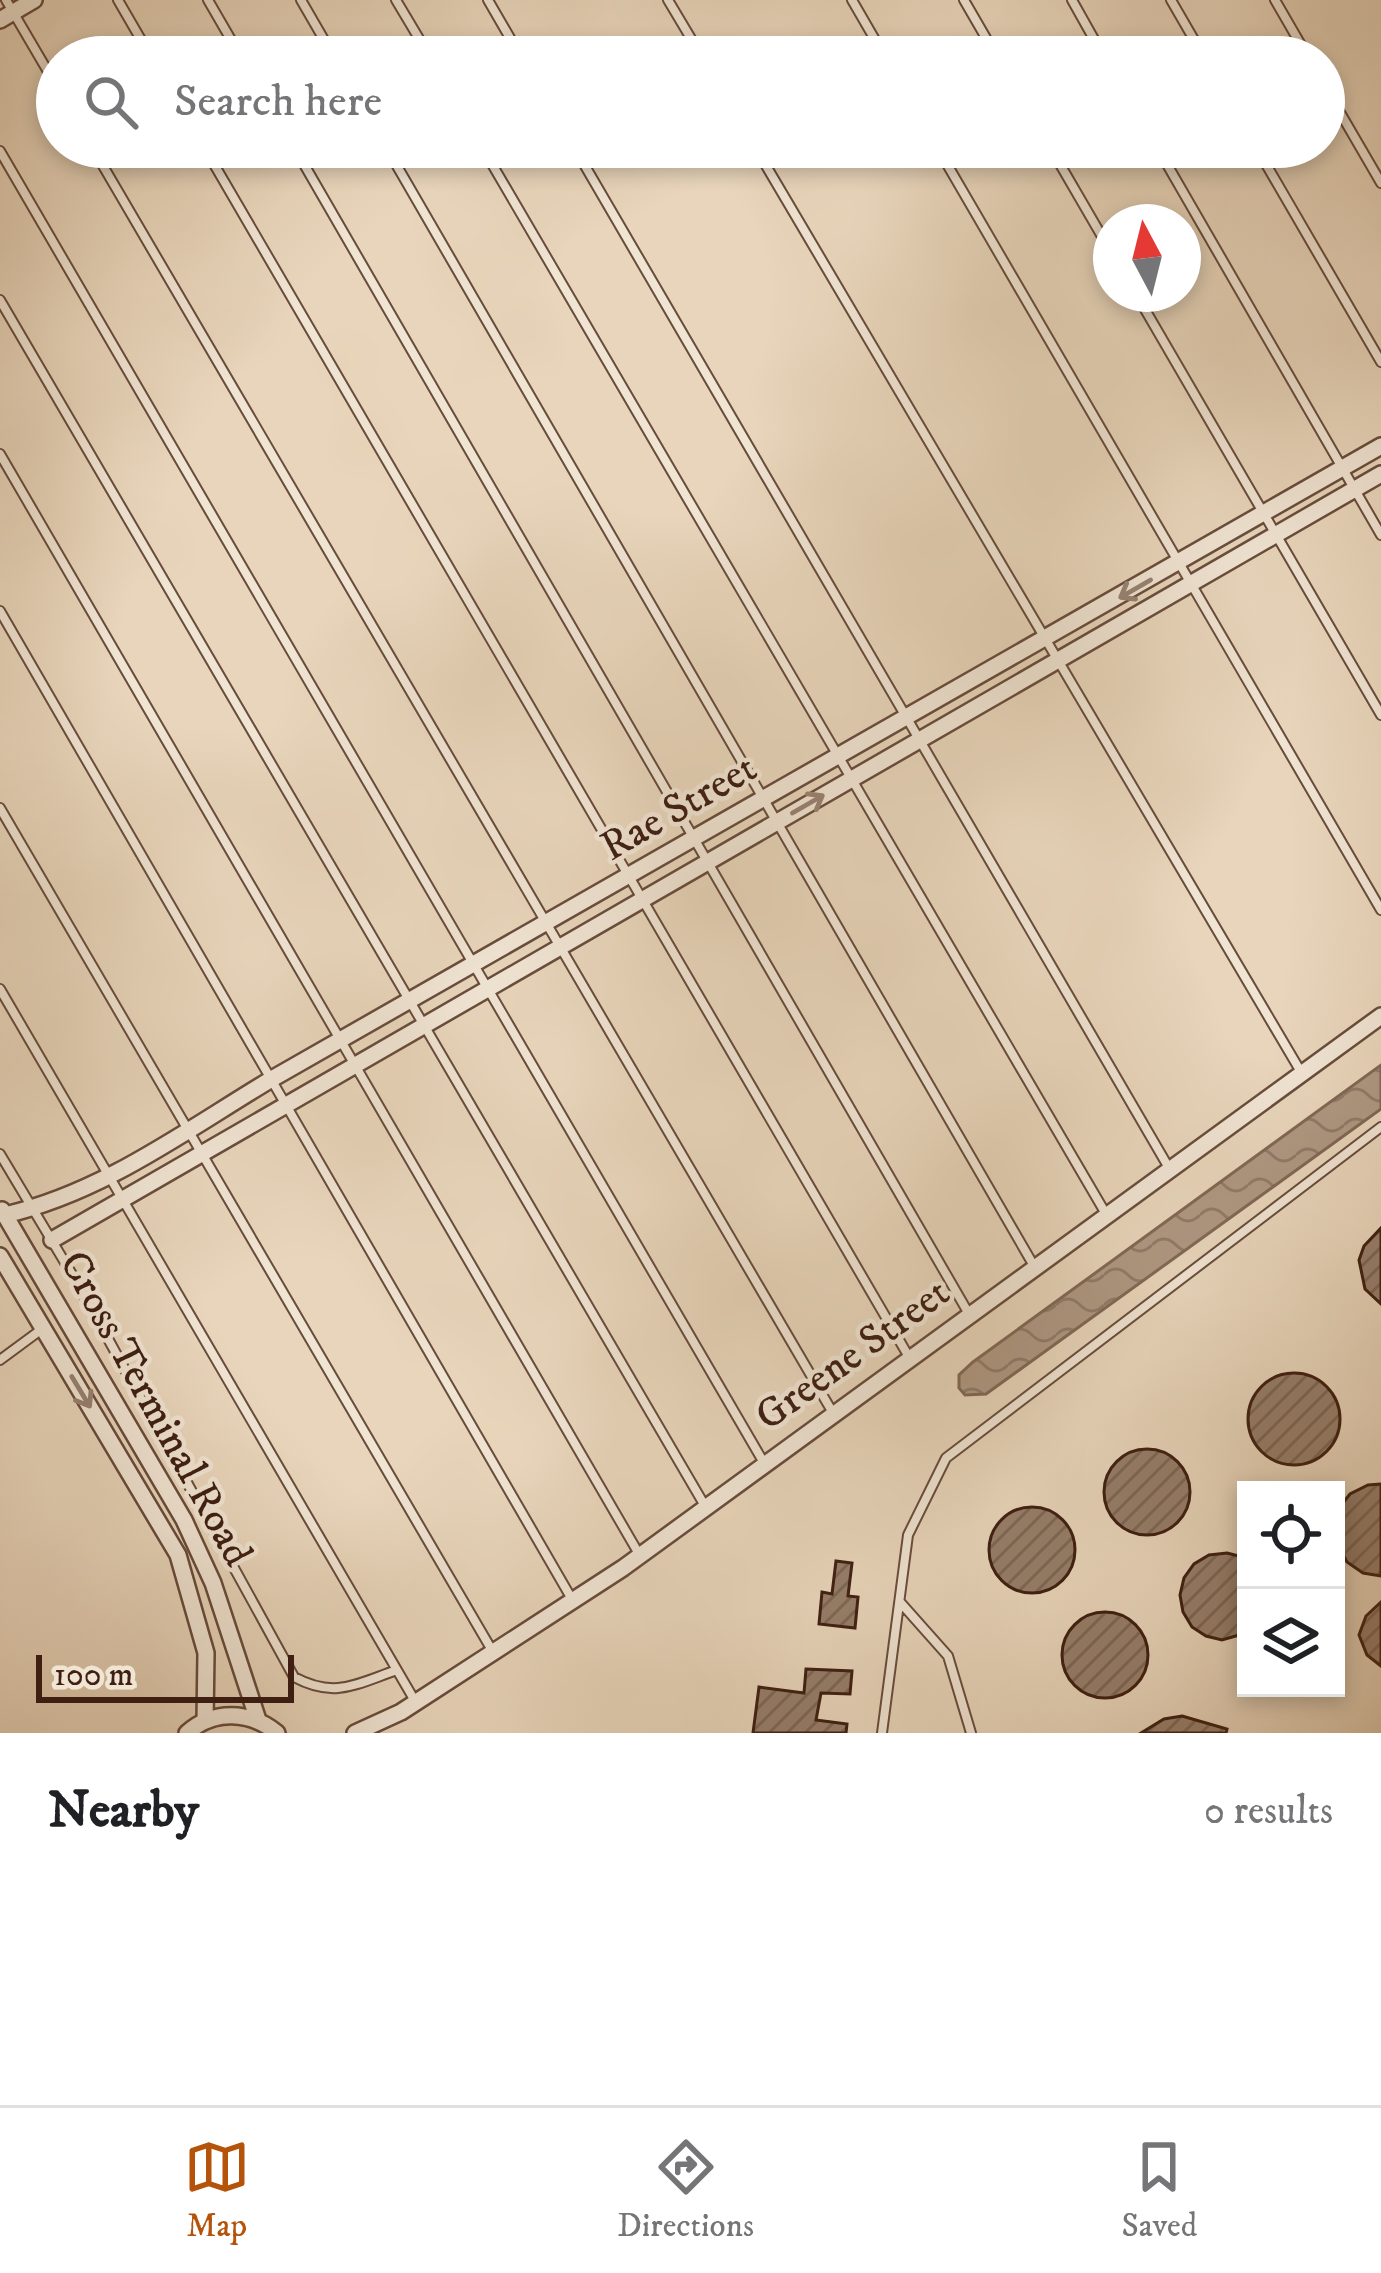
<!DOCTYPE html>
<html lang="en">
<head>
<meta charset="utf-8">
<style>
  :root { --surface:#fff; --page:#f6f6f6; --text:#202124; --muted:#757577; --line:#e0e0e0; --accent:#b45309 }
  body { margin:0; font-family:"IM FELL DW Pica",serif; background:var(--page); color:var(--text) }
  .controls { position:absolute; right:36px; bottom:36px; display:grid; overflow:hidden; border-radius:0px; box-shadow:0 6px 18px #0003 }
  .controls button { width:108px; height:108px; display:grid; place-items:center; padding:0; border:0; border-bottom:3px solid var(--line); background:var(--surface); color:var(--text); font:60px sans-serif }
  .compass { position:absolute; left:1093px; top:204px; width:108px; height:108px; border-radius:50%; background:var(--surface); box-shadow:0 6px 18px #0003; rotate:353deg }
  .scale { position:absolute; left:36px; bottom:30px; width:258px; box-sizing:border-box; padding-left:12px; border:6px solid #3e1f12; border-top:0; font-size:33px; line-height:42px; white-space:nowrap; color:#3e1f12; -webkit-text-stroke:9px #f0e4d3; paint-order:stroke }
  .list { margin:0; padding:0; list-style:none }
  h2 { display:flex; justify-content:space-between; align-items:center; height:156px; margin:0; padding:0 48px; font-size:51px }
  h2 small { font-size:39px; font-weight:400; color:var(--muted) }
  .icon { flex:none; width:66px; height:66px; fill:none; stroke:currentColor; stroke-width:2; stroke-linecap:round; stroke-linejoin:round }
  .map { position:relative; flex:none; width:1381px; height:1733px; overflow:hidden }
  .search { position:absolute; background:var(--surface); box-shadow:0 6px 18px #0003; left:36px; right:36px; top:36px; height:132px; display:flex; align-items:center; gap:30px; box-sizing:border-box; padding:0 42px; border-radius:66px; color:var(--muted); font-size:45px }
  .sheet { height:372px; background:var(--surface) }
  nav { display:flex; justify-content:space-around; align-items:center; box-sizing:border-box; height:168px; border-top:3px solid var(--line); background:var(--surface); font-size:33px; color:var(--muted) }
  nav a { display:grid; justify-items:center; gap:6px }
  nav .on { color:var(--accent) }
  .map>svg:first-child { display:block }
</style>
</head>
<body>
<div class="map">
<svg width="1381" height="1733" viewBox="0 0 1381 1733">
  <defs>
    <pattern id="water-waves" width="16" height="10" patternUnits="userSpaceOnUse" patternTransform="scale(3)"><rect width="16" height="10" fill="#ae9782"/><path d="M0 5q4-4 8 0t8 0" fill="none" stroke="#8f7b69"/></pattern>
    <pattern id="building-hatch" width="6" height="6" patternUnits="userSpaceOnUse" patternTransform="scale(3)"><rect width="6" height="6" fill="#967e6a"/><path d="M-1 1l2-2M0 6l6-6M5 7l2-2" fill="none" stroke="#7c6756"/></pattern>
  </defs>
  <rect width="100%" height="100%" fill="#e8d5bb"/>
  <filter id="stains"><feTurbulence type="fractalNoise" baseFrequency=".00167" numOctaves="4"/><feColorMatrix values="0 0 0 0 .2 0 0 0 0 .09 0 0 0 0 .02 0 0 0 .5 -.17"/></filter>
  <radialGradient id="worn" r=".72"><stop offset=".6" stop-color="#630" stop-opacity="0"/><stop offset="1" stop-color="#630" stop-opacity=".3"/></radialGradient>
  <path fill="url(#water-waves)" stroke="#816755" stroke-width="3" d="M1381,1065v44l-395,285 -21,1 -6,-7v-13l14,-13z"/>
  <path fill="url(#building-hatch)" stroke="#3e1f12" stroke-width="3" d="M1381,1228v76l-16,-15 -6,-29 5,-14z
    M1248 1419a46 46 0 1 1 92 0a46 46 0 1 1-92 0Z
    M1104 1492a43 43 0 1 1 86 0a43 43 0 1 1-86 0Z
    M1381,1484v92l-18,-3 -16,-11 -11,-21 2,-32 12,-15 18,-9z
    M989 1550a43 43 0 1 1 86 0a43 43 0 1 1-86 0Z
    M1227,1553l19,5v75l-24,7 -16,-4 -14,-9 -9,-15 -3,-17 4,-17 10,-14 15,-9z
    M836,1561l16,2 -4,33 10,1 -3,31 -36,-4 3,-32 10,2z
    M1381,1602v64l-14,-11 -8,-20 7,-19z
    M1062 1655a43 43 0 1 1 86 0a43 43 0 1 1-86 0Z
    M806,1669l46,2 -2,23 -29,-1 -5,27 31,4 -1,9h-93l6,-46 45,6z
    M1182,1716l45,13 -1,4h-85l23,-14z"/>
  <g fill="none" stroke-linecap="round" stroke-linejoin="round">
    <g stroke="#684c3c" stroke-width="12">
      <path id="service" d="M6,0l51,87
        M118,0l33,57
        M208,0l33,57
        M301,0l33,57
        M396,0l34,57
        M488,0l33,57
        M668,0l34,57
        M852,0l33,57
        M964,0l33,57
        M1072,0l32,57
        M1171,0l33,57
        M1275,0l33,57
        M1324,85l57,98
        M92,147l741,1266
        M204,147l705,1210
        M294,147l675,1167
        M386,147l648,1119
        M482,147l624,1067
        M574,147l595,1021
        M755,147l546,925
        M937,147l444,763
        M1050,147l61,105
        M1157,147l224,388
        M1256,147l125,215
        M0,151l764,1312
        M1136,294l245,421
        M0,300l705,1206
        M0,454l639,1100
        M0,611l573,990
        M0,808l493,844
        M0,989l415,712
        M0,1154l79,132 215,391c41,22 62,7 103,-7
        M0,1360l42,-31
        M900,1602l48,54 23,77
        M882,1733l26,-198 38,-77 435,-331"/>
    </g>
    <g stroke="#684c3c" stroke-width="20">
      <path id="minor" d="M0,20l34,-20
        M2,1210l182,310 29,63 45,137
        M5,1215c97,-22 180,-84 265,-135l1111,-634
        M52,1240l1329,-766
        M0,1256l178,299 28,98 -1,68
        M187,1733c27,-24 63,-22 90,0
        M355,1733l46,-21 222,-144 758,-552"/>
    </g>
    <use href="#service" stroke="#f0e4d3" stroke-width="8"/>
    <use href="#minor" stroke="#f0e4d3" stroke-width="15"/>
  </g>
  <defs><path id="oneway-shaft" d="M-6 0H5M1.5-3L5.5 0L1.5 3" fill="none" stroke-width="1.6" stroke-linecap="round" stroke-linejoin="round" transform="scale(3)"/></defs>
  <g stroke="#978272">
    <use href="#oneway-shaft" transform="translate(1135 589) rotate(150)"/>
    <use href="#oneway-shaft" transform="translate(808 804) rotate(-30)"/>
    <use href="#oneway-shaft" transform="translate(81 1392) rotate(59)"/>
  </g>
  <g text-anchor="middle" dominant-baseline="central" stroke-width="9" stroke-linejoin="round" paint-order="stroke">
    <g font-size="42" fill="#3e1f12" stroke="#f0e4d3">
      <text transform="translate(679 808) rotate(-30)">Rae Street</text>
      <text transform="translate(853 1355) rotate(-36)">Greene Street</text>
      <text transform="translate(155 1409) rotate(61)">Cross Terminal Road</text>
    </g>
  </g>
  <rect width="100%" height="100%" filter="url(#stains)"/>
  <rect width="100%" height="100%" fill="url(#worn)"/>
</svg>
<div class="controls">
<button><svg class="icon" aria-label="locate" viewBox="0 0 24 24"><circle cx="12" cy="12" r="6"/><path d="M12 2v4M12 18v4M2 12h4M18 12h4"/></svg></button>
<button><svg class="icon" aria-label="layers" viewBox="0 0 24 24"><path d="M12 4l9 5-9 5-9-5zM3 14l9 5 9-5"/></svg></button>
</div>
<svg class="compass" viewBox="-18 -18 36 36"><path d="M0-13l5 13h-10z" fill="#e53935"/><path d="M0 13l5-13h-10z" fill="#757577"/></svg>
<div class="scale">100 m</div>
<div class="search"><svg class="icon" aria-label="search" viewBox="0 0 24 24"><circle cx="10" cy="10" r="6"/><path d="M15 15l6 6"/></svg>Search here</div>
</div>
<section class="sheet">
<h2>Nearby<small>0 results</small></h2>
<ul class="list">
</ul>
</section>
<nav>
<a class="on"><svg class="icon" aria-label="map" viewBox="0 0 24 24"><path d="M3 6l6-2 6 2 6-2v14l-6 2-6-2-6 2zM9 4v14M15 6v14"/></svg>Map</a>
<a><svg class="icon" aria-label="directions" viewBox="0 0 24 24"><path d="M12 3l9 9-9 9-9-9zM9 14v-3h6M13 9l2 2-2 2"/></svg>Directions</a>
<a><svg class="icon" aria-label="saved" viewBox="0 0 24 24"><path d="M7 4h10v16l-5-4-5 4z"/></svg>Saved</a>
</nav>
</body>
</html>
